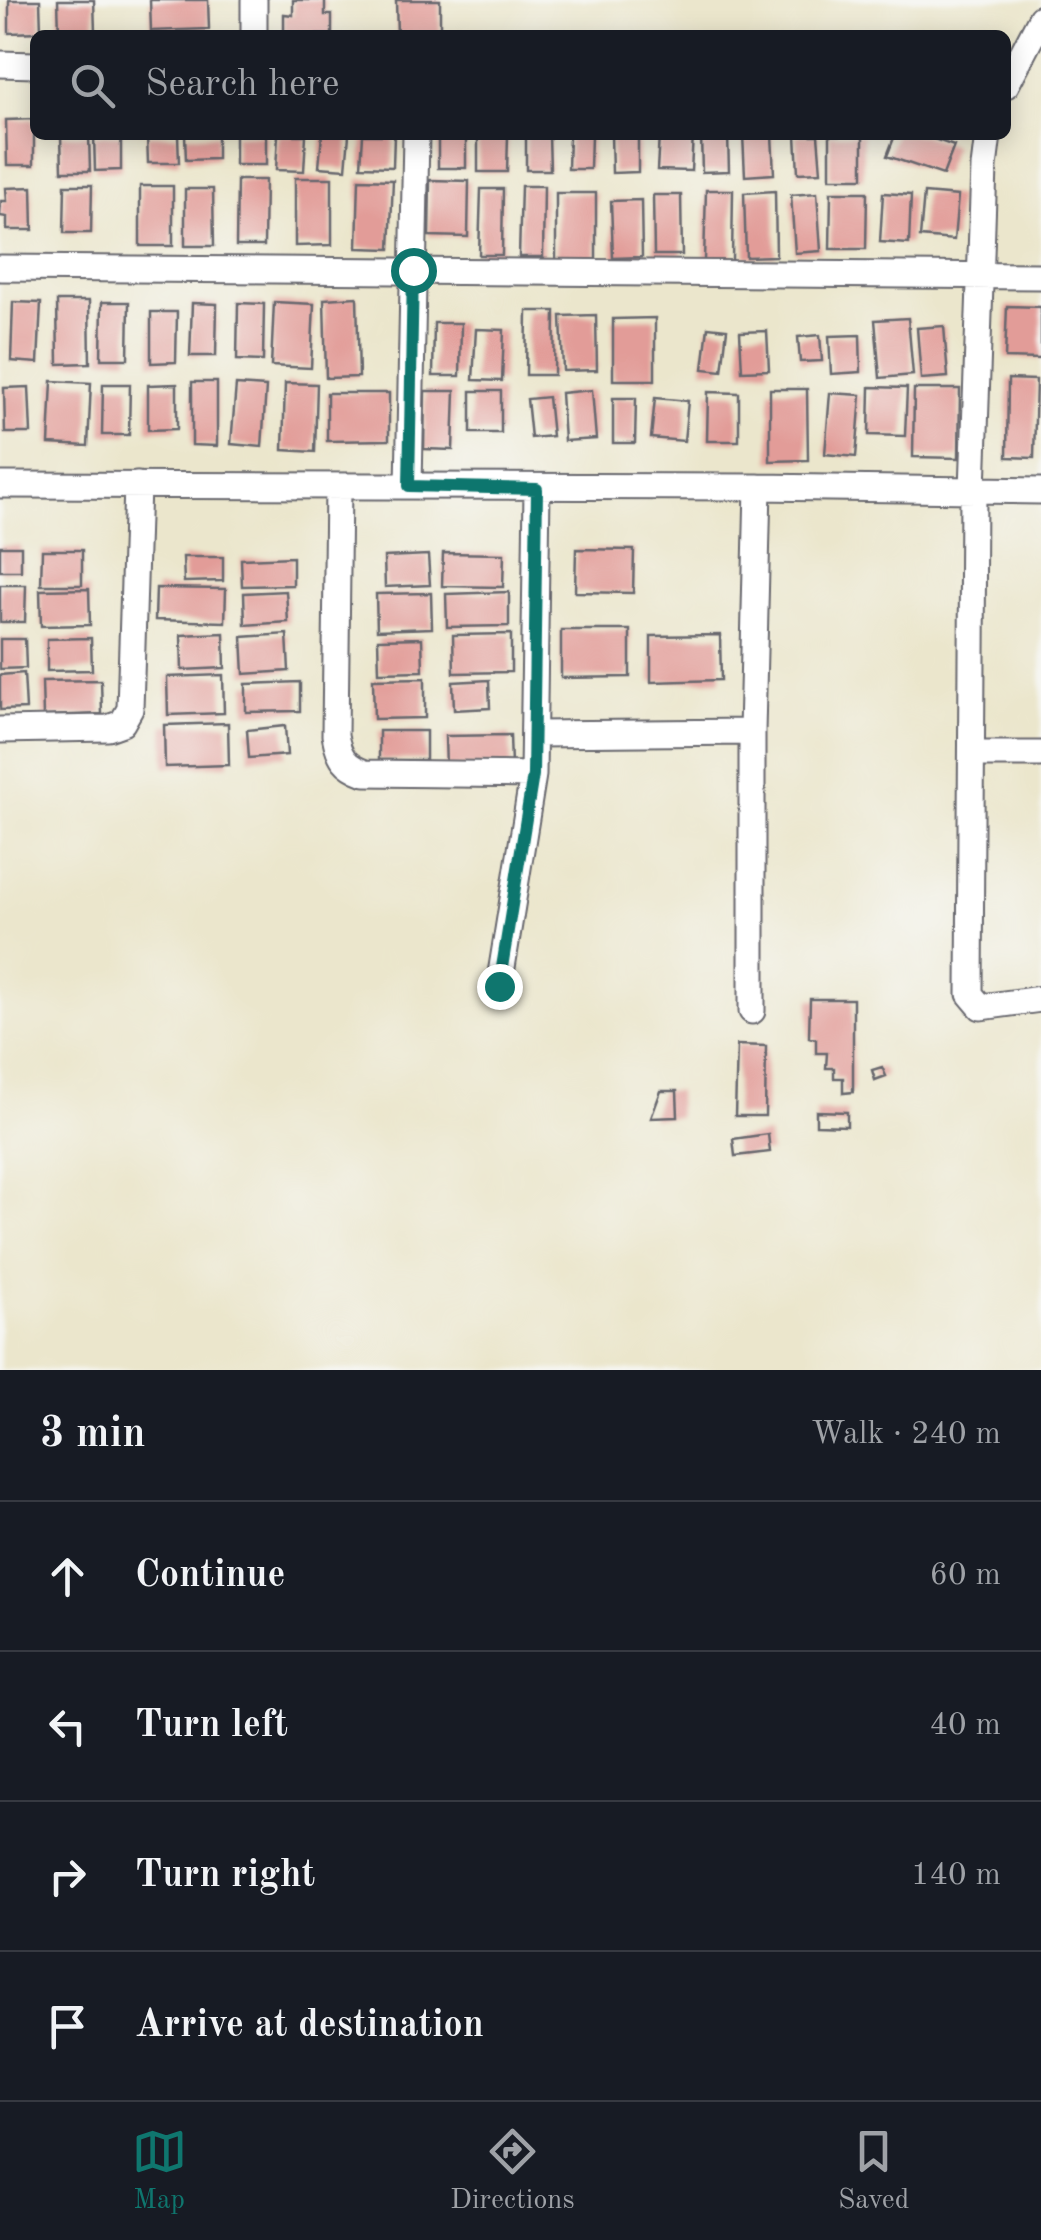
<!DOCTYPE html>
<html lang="en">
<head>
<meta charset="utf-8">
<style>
  :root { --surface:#171b24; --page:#242831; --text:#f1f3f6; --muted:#9ea1a6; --line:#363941; --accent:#0f766e }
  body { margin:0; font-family:"Old Standard TT",serif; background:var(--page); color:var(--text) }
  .stop { position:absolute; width:30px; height:30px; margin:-22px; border:8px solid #0f766e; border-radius:50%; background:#fff }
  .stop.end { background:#0f766e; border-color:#fff; box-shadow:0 2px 10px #0008 }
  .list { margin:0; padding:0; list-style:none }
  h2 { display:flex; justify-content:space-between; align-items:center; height:130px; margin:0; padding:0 40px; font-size:42px }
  h2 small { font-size:32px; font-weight:400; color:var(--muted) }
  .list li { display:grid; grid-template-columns:65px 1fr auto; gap:30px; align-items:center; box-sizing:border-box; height:150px; padding:0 40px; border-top:2px solid var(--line) }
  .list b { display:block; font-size:38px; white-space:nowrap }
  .list em { font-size:32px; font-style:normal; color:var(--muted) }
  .icon { flex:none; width:55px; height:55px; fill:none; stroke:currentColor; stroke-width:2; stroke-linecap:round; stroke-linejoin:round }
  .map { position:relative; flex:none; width:1041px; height:1370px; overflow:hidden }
  .search { position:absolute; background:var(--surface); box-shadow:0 5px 25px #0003; left:30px; right:30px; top:30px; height:110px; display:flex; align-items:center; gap:25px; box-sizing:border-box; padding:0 35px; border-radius:15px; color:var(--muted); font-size:38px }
  .sheet { height:730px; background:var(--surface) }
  nav { display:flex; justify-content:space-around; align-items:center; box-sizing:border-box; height:140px; border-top:2px solid var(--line); background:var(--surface); font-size:28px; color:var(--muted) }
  nav a { display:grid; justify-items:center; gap:5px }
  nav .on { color:var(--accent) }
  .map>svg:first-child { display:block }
</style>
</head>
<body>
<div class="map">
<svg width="1041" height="1370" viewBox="0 0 1041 1370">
  <rect width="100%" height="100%" fill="#f6f6f2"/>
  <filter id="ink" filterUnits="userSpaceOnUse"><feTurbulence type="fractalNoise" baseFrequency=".01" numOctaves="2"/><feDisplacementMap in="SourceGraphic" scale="20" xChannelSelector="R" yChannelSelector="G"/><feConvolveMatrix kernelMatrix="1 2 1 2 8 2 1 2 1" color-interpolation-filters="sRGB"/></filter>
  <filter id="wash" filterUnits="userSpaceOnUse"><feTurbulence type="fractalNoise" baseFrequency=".0048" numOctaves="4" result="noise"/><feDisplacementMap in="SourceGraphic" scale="40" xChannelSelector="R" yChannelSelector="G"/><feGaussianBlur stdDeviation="2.25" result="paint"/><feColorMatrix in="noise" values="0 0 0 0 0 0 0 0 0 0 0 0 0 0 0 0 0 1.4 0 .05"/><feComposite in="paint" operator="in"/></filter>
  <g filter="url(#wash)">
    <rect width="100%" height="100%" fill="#ebe6cc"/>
    <g id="blocks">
      <path fill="#e29c98" d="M9,0h31l1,32 -32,1z
        M58,0h36l1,32 -36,1z
        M150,0h58l1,29 -58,2z
        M293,0h32v15h7v20h-48v-21l9,1z
        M396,0h44v35h-43z
        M34,119v46h-27l-1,-45z
        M61,135h28l1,36h-28z
        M94,135h27v35l-26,1z
        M147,135h31l1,28h-31z
        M185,135h32v24l-31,1z
        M235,135h31v30h-31z
        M278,135h28l-2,36 -28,-1z
        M322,135h27l-3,34 -27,-2z
        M363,135h31l-1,32 -32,-1z
        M438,135h28v33h-28z
        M478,135h30l-1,37h-29z
        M526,135h23l1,35h-24z
        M569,135h22l-1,34h-22z
        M611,135h27v37l-26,1z
        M659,135h34l-2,36 -34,-1z
        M701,135h27l1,36 -27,1z
        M743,135h29l2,39 -29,2z
        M796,135h22l3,37 -23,1z
        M830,135h33v43h-33z
        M895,135h28l31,11 -11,29 -56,-19z
        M295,178h37v67l-37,1z
        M359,179l34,1 -3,69 -33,-1z
        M237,180h28l-1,66h-28z
        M430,180l39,1 -1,56 -39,-1z
        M65,185h27l-1,48h-27z
        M140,186h33v60h-33z
        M521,186h23l-1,71h-24z
        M32,187l1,43h-26v-13l-7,-1 1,-15h6l-1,-13z
        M185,189h28l1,57h-29z
        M481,189h22l-1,66h-23z
        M706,190h27l-1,71h-28z
        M775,191l1,65 -30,1 -2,-64z
        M831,192h36l-1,57h-36z
        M556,193h40v69h-40z
        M817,193l4,58 -26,2 -4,-58z
        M883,193l28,2 -2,49 -29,-2z
        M924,193l34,3 -4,44 -34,-3z
        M653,195h28l1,60h-28z
        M641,200l1,57 -29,1 -2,-57z
        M357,297l2,80 -33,1 -2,-79z
        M57,301h32l1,62 -32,1z
        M13,302l28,1 -3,60 -27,-2z
        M102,302h27l-1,57h-27z
        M274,302l40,2 -3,64 -40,-2z
        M192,303l25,1 -1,52h-26z
        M238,303l26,1 -1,57 -26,-1z
        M1007,306l34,1v52l-36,-1z
        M527,311h28l-1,64h-28z
        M151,312h26l-1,50 -25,1z
        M596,315l1,55 -34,1 -2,-55z
        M655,318v62h-42v-61z
        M908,318l5,57 -33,3 -5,-58z
        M434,323h27l-1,53h-27z
        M944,326l4,51 -27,2 -4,-51z
        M708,327l19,2 -5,42 -19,-2z
        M476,329l28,1 -2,51 -29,-1z
        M767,331l2,39 -27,1 -2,-39z
        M820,335l2,26 -22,1 -2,-25z
        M860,335l1,37 -30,2 -2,-38z
        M1008,379l28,1 -2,78 -27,-1z
        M52,381l39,2 -3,63 -39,-2z
        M192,382h25v64l-25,-1z
        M285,383l32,1 -2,68 -32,-2z
        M103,384h27l-1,51h-27z
        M177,384v45l-29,1v-45z
        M236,385l30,2 -4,60 -31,-3z
        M29,387l2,46h-26l-1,-45z
        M870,387l37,1 -2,48 -36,-1z
        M770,389h37l1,71 -38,1z
        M914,389h46l-1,69 -46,-1z
        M592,390l4,49 -32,2 -3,-48z
        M425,391h30l-2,59 -29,-1z
        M471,391h30v42h-30z
        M708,392l31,1v48h-32z
        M327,393h62v47l-62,1z
        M830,393l31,2 -5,62 -31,-3z
        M548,397l4,39 -21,2 -4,-39z
        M613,398h23l-1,45h-22z
        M655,398l33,3 -4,40 -33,-3z
        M0,546h21v25h-21z
        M576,549l58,1 -1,43 -58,-1z
        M42,550h40v35h-41z
        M443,553l61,1 -1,33 -61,-1z
        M428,555l2,30 -45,2 -1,-30z
        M183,557h40v24l-39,1z
        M293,557v28l-51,1 -1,-27z
        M0,585h26l-1,37h-25z
        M156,588l70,1 -1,33 -70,-2z
        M89,589l1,36 -49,1 -1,-36z
        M286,591l2,31 -43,3 -1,-32z
        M509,592v34l-62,1 -1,-33z
        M431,593l1,35 -55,2 -1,-36z
        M561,630h69v47l-69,1z
        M224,633l1,35 -43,2 -1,-35z
        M287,634l2,37 -45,3 -2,-37z
        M511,634v38l-57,1 -1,-38z
        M720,635l1,45 -70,2v-46z
        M91,638l1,32 -45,1v-32z
        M422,638l1,33 -44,1 -1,-33z
        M0,639h25l1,29 -26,1z
        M24,673l2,36 -26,1v-35z
        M223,675l1,38 -56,2 -1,-38z
        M425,678v40l-51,1 -1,-40z
        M101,680l1,34 -59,2 -1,-35z
        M489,680l1,28 -36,2 -1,-28z
        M300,682v29l-54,1v-28z
        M228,723l1,42 -64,2 -1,-42z
        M285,726l2,29 -38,3 -2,-28z
        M379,731h47v29h-47z
        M510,735l1,31 -65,2 -1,-32z
        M810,999h43v93l-10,1v-15h-9v-10h-8l1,-15h-11v-14l-7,-2z
        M737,1045l29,1 -1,70h-30z
        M882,1067l4,9 -11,4 -3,-10z
        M661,1091h16l1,26 -27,1z
        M816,1111l31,1v14l-31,-1z
        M768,1134l2,18 -35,4 -2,-17z"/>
    </g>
  </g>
  <g filter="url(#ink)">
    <use href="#blocks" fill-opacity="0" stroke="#68676e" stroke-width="2.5"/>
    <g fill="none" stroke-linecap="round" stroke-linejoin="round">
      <g stroke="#68676e" stroke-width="29">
        <path id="minor" d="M254,0v35
          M0,64l35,1
          M1006,85l35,-67
          M988,135l-4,32 -11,323 -3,504 11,13 60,-8
          M0,268l1041,8
          M0,485l758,2 283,4
          M338,486l-3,249c4,22 10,31 30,38l168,2
          M409,486l7,-351
          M0,730l108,-2 14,-5 8,-14 7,-224
          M536,734l216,-2
          M972,754h69
          M499,986l34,-211 4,-286
          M752,1011v-279l6,-245"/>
      </g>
      <use href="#minor" stroke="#fff" stroke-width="25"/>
    </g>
  </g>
  <g fill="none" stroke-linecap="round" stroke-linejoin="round" filter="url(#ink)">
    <path stroke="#0f766e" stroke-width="12" d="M413,270l-4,216 128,3 -4,286 -34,211"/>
  </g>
</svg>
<div class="stop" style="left:413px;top:270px"></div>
<div class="stop end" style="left:499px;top:986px"></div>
<div class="search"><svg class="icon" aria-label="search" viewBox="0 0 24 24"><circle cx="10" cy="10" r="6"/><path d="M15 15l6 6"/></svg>Search here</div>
</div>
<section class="sheet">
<h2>3 min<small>Walk · 240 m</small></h2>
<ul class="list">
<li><svg class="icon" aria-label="ahead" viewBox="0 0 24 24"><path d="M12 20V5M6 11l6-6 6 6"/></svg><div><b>Continue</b></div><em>60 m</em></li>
<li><svg class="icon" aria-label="left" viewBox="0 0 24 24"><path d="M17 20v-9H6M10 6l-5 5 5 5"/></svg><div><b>Turn left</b></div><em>40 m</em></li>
<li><svg class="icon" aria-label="right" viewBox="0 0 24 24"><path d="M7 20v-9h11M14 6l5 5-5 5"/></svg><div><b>Turn right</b></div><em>140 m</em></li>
<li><svg class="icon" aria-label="arrive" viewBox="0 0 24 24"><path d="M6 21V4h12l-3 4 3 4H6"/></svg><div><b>Arrive at destination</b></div></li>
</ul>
</section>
<nav>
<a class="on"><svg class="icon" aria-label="map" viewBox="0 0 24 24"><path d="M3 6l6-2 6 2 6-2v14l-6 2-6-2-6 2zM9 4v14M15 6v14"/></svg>Map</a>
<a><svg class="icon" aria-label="directions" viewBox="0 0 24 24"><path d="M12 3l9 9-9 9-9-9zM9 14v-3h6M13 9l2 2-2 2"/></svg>Directions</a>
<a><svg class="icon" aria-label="saved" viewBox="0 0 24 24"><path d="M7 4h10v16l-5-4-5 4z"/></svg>Saved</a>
</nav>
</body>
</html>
